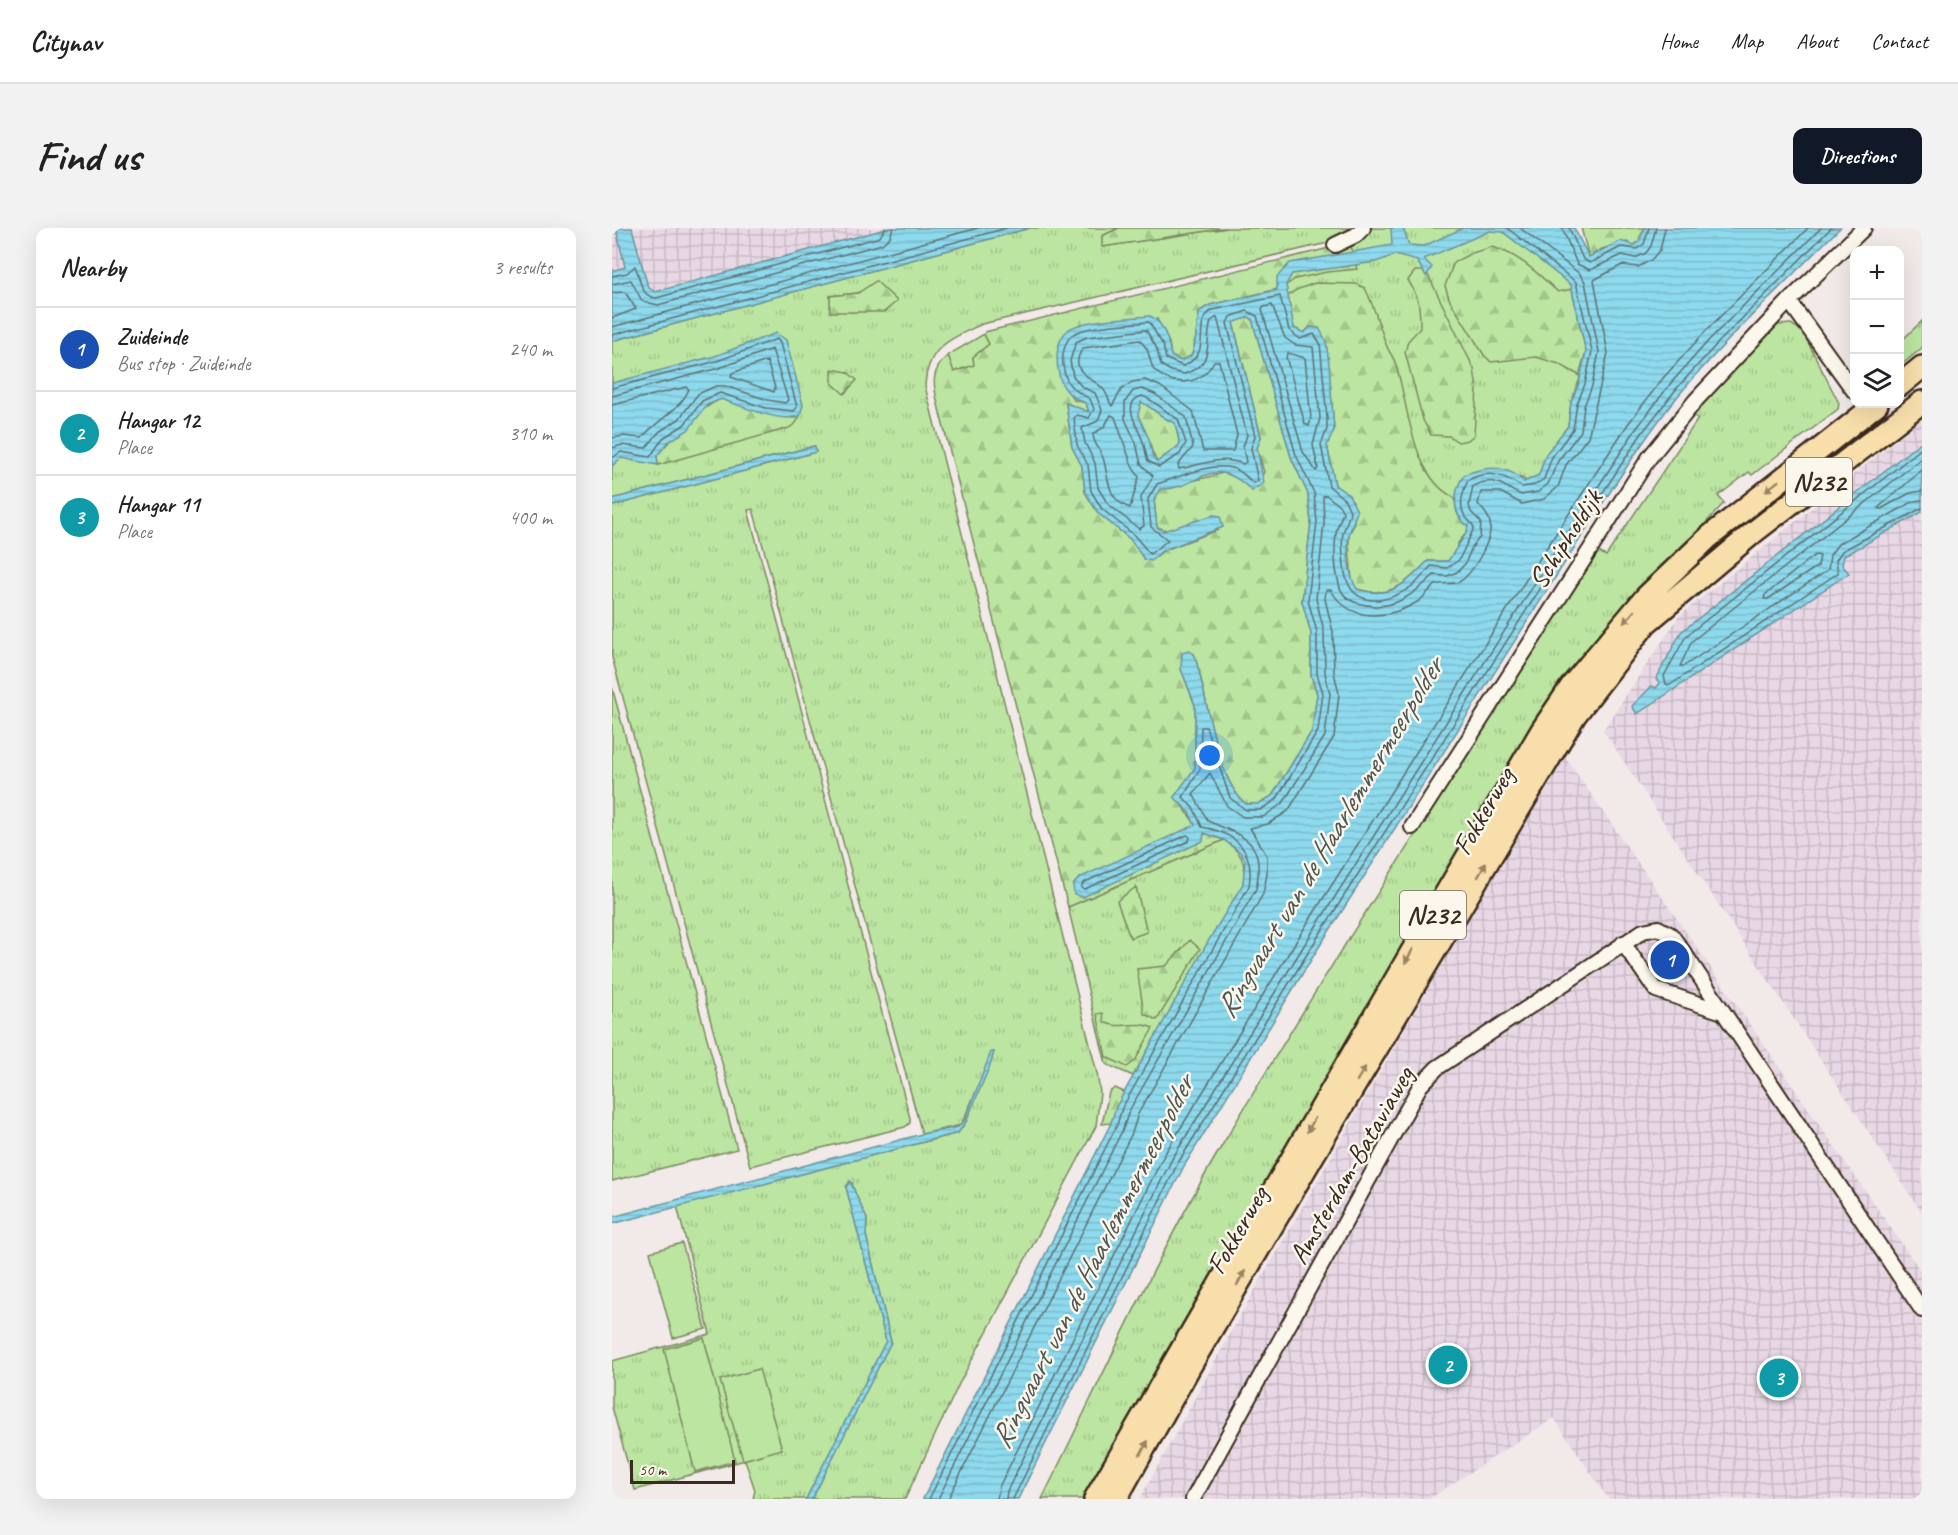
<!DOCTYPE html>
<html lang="en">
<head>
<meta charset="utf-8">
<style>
  :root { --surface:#fff; --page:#f2f2f2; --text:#222; --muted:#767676; --line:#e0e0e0; --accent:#111827 }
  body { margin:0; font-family:Caveat,sans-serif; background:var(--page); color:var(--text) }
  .controls { position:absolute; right:18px; top:18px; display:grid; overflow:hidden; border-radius:12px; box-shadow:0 6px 24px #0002 }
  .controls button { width:54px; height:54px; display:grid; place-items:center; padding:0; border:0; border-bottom:2px solid var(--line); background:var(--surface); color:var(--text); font:30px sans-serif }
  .scale { position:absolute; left:18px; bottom:15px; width:105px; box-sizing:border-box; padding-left:6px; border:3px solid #3b2a1e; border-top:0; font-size:16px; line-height:21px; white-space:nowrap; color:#3b2a1e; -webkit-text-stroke:4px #fbf7ec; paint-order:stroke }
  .you { position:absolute; left:598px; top:528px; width:21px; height:21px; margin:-15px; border:4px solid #fff; border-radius:50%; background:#1a73e8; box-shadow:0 0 0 9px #1a73e833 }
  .badge { display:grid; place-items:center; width:39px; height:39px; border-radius:50%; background:var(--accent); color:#fff; font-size:20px; font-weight:700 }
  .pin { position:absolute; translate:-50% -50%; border:3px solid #fff; box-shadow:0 2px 6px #0006 }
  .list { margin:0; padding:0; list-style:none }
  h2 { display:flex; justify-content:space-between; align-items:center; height:78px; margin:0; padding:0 24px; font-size:26px }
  h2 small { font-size:20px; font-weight:400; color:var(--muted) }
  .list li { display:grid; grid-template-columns:39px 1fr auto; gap:18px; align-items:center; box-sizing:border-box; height:84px; padding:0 24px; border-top:2px solid var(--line) }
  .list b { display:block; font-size:22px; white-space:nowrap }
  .list p { margin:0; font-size:20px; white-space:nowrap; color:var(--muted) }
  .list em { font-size:20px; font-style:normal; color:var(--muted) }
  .icon { flex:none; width:33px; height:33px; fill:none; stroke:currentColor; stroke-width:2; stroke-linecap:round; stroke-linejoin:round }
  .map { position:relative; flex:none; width:1310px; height:1271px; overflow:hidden; border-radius:12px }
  header { display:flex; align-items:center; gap:36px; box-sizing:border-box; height:84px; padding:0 30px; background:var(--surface); border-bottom:2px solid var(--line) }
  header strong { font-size:28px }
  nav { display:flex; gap:33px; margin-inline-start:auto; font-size:21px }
  .intro { display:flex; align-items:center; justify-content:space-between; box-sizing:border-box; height:144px; padding:0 36px }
  h1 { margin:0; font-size:42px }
  .button { padding:15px 27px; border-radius:12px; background:var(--accent); color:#fff; font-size:21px; font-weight:700 }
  main { display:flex; gap:36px; padding:0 36px }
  aside { flex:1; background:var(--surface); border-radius:12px; box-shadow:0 6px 24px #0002 }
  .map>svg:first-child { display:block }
</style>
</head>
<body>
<header>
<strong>Citynav</strong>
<nav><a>Home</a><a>Map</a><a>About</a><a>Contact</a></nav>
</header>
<div class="intro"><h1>Find us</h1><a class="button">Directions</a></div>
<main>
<aside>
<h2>Nearby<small>3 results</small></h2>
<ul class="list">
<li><span class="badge" style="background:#1a4fb4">1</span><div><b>Zuideinde</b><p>Bus stop · Zuideinde</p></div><em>240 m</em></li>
<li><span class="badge" style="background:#0f9aa8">2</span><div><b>Hangar 12</b><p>Place</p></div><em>310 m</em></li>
<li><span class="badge" style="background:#0f9aa8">3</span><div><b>Hangar 11</b><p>Place</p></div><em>400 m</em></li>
</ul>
</aside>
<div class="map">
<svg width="1310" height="1271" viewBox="0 0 1310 1271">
  <defs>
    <pattern id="industrial-grid" width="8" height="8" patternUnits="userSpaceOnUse" patternTransform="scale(1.5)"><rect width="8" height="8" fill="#e8d8e5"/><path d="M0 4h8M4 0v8" fill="none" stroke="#c8bac4"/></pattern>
    <pattern id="grass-tufts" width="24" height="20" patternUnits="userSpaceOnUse" patternTransform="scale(1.5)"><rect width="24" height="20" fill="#bbe5a1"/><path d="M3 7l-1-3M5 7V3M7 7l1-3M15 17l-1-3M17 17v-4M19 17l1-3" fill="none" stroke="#a2c58a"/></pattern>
    <pattern id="forest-firs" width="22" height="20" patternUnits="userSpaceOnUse" patternTransform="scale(1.5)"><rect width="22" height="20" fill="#bbe5a1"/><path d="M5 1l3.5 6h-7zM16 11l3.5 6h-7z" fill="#a2c58a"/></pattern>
    <pattern id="water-rules" width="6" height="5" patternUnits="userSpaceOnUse" patternTransform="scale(1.5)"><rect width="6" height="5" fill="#8dd9ed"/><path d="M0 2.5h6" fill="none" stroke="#7bbacb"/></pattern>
  </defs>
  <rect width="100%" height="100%" fill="#f2e9e9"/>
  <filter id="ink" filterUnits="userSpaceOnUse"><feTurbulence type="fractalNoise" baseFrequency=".0167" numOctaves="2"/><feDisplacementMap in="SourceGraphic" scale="12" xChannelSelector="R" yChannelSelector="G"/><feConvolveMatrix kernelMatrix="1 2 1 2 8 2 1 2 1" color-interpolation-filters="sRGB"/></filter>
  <g filter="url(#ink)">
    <path fill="url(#industrial-grid)" d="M0,0h342l-342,85z
      M1310,191v794l-319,-483 76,-114z
      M951,526l359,519v226h-314l-54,-81 -125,81h-289l98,-180z"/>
    <path fill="url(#grass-tufts)" stroke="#7b8860" stroke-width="1.5" fill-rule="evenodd" d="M418,0h89l-17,8 1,11 124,-19h131l-22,13 -354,83c-32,15 -55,23 -57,62l172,687 3,20 -4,33 -137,258 -54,115h-93l79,-157 -25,-107 1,-16 -9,-16 -6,-20 -6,4 40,154 -80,158h-53l2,-9 -10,-30 -110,30 -23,-83v-46l98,-27 -33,-128 281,-73 9,-13 27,-68 -33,73 -39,9 -169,-625 -5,1 162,608v5l-5,4 -155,39 -138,-509v-151l204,-54 -2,-6 -202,53v-158zM246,65l-27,19 -1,-16z
      M756,0h130l74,57 -4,84 11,6 1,3 -9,24 -3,24 -22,28 -7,21 -12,6 -8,-4 -71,84 -154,-233 -12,-47 74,-17 -6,-21z
      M1310,93v27l-22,18v-24z
      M1179,96l11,7 37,72 -1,6 -86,66 -3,-3 -31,24 6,7 -137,148 -47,67 -372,630 -83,151h-43c57,-115 110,-234 175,-345 120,-204 253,-402 380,-603l9,5 92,-137 -6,-5 86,-89z
      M372,106l5,10 -16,13 1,8 -21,7 -5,-17z
      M0,459l125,462 -125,32z
      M612,612c18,13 23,22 19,44l-110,192 -27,-12 -38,-157z"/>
    <path fill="url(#forest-firs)" stroke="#7b8860" stroke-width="1.5" d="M507,0h108l-125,19v-11z
      M969,0h64l-6,13 -6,4 -6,-3 -25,7 -13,8z
      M738,15l7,26 -30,3 -32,7 -13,9 -72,17 -10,6c-5,15 -2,31 -9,45l-10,5 -10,-5 -2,-13 -12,-24 -88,73 5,8 12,3 3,10 -23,-9 6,43 10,19 3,26 13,21 32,26 14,20 13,-2 5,-6 56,-21 -4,-15 -45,16 -12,-4 -3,-27 7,-11 62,-16 12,2 17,15 12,-18 -7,-24 4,-11 -28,-115 16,-5 3,2 39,138 17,37 3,28 -9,79 9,32v42l6,19 -5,37 -40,65 -14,8h-12c-32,-26 -38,-110 -52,-150l-13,15 14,36v63l-20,29c20,22 17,34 49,43l-156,67 -128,-494c-5,-24 -13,-39 8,-58l6,17 20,-7 -1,-8 16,-13 -5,-10 1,-2z
      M880,19c28,8 45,26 66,45l14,-3 14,63 -7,23 -20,-11 -23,-7 -45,5 -7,-7 -34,-54 -5,-15 9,-24 18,-9z
      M803,43h9l4,4 46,94 3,20 -3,46 -6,5 -10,2 -9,-6 -18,-1 -8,-15 -18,-68 3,-11 12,-13c0,-23 -1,-30 -12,-48z
      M264,53l21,20 -13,11h-54v-16l28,-3z
      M703,55l41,1 9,4c9,18 14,37 21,56 2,7 8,13 10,21 13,42 15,112 59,133 0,11 4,22 13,28l-1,6 -9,11v7l-10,11h-20c-23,23 -37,38 -71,28l-5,-7 -3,-37v-11l5,-9 -1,-24 -18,-16 -8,-40 7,-15 -1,-13 -7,-76 -16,-14 -6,6 -10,-5 -7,-31 9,-7z
      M220,141l15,3 10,8 -13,14 -12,-11z
      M109,171l44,15 30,4 7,-6 -6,11 -7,5 -131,37 -1,-10c17,-19 40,-46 64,-56z
      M529,174c13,6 20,16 34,21l5,22 -23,17c-2,-2 -17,-41 -19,-46 -1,-5 0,-9 3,-14z
      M524,659l11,45 -17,6 -13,-37z
      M578,712l10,9 -43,71 -13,-6 -7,-45 29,-3z
      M491,785l1,9c18,9 27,-3 49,6l-18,33 -8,6 -21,-10 -9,-43z
      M503,860l9,4 -13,31 -9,1 7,-32z"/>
    <path fill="#bbe5a1" stroke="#7b8860" stroke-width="1.5" d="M70,1015l24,86 -33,9 -23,-86z
      M92,1110l31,123 -40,11 -31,-123z
      M147,1141l23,80 -39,11 -23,-80z"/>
    <path fill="url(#water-rules)" stroke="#6c939a" stroke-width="1.5" fill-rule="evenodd" d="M4,0h16l16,59 7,5 234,-64h141l-418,113v-70l13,-4z
      M779,0h12l6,17 15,1 39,-18h111l15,29 31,-16 14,4 5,-4 6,-13h195c-54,53 -108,105 -157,162 -28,33 -51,69 -75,105l-289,452 -135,219 -166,333h-95l188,-376 5,-16 93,-167 34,-56 2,-24 -5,-8 -16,-12 -20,-7 -1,8 -120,56 -9,-3 -1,-9 6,-7 116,-53 -6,-13 -15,-15 21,-29v-63l-14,-36 1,-16 7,-2 5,3c14,40 20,124 52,150h12l14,-8 40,-65 5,-37 -6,-19v-42l-9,-32 9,-79 -3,-28 -17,-37 -39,-138 -3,-2 -16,6 28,114 -4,11 7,35 -12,8c-41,-41 -54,0 -92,-2l-6,11 3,27 6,4 51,-16 6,1 3,11 -61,24 -11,10 -7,-2 -14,-20 -32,-26 -13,-21 -3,-26 -10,-19 -6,-44 23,9 -3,-9c-13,-4 -25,-14 -27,-29 -3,-13 -4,-33 9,-44 14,-11 63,-12 82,-14 14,6 19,26 21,40l10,5 10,-5c7,-14 4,-30 9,-45l10,-6 67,-15v-13l13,-14 102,-18zM878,3l13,1 68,53 15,67 -7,31 -8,19 -3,24 -22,28 -7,21 -15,7c-17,-18 -39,-16 -60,-7 -11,16 -13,40 4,51l-1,6 -19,29h-20c-23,23 -37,39 -71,28 -8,-12 -11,-40 -8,-54 2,-8 6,-16 8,-24l-8,-16 -14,-10 -8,-40 7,-15 -5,-66 -3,-23 -7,-13 -9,-1 -6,6 -10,-5 -8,-43 6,-11 84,-12 19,-7 22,6 9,15 6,-9 -8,-8zM529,174c13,6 20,16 34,21l5,22 -23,17 -4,-4 -4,-19 -11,-24z
      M164,105l10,7 17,65 -3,10c-16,10 -61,-10 -79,-16l-14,6 -19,25 -20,12 -11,14 1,9 -37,-7 -9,8v-83l103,-27z
      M1310,213v71l-78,44 -2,9 7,8 -212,141 -5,-8 20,-20 4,2 4,-5 -4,-4 25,-47z
      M203,218l1,6 -204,54v-7z
      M379,824h3l-3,11 -25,59 -8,11 -346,91v-7l310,-83 36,-7 7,-7z
      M238,953l17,38 -1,16 25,107 -79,157h-6l80,-158 -40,-154z"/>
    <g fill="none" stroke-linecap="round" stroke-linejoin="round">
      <path stroke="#5c7071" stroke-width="1.5" d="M950,0l15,36 13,6 32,-15 13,3 11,-5 5,-7 5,-18
        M957,0l14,31 7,4 31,-16 16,2 7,-5 5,-16
        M0,48l15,-3 8,-7c6,12 4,30 21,32l224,-61 5,-9
        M0,56l19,-4 11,21 16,4 224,-61 8,-7 3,-9
        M0,65l13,-1 11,17 -24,9
        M660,77l13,33 10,7 18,2 7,71 -7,27 5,23 -2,3 -13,-19 -41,-142 2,-3z
        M605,89l30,118 -4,12 3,15 -3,2c-24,-9 -41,1 -64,5l-1,-4 15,-18 -7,-30 -31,-23 -13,-5 -9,2 -8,11v17l11,24 5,21 12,12 -12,21 3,29 -5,3 -31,-25 -10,-16 -3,-25 -10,-20 -3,-15 16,-7 4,-11 -7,-17 -13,-6 -9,-11 -3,-15 6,-19 11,-5 59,-7 10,17 5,18 10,6 13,3c32,-11 20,-28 27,-53z
        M0,99l366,-99
        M0,107l395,-107
        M528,112l7,9 6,20c20,20 49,16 61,-8h5l18,74 -4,16h-30l-10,-40 -33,-25 -15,-6 -13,2 -10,7 -10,17c-4,-5 -4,-12 -9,-17 -8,-11 -37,-16 -20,-41z
        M676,125l17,5 6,61 -2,7 -4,-2 -19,-67z
        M155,133l8,27 -1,4 -43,-15 1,-4z
        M0,160l105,-27 60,-22 3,4 17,64 -3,4 -28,-3 -46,-15 -18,8 -18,24 -21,13 -13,19 -29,-5 -9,6
        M0,168l107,-28 53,-19 16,51 -3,3 -17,-3 -43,-14h-9l-18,8 -19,25 -20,13 -13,16 -24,-3 -10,3
        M530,168c14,5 23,16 36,23l8,24 -6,11 -21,13 -11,-6c-2,-6 -3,-13 -5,-19 -3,-12 -24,-40 -1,-46z
        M0,177l74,-18 3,2c-9,22 -33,31 -47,49l-19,-2 -11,2
        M499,187l4,2 17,49 7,11 -9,31c-23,-8 -21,-28 -26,-47 -2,-10 -11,-17 -11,-27l11,-7z
        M1310,220l-236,188 -22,40 2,8 4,1 168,-112 -2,-13 6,-9 80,-43
        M1310,230l-230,183 -12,25h4l144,-96 2,-15 8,-11 76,-43 8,-1
        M1310,242l-44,38 3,1 29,-16 12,-2
        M1203,327l5,1 -2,10 -50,33h-4l1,-4z
        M575,607l3,2 -1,4 -104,48 -4,-1 2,-5z
        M317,1271l188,-374 5,-17 127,-222c6,-36 -13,-53 -47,-59l-8,-18 -11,-12 17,-28 1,-42h5l24,71 16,12h14l16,-10 42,-69 5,-38 -6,-19v-42l-9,-32 9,-78 -3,-29 -18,-38 -39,-139 -10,-5 -17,6 -3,6 28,113 -4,12 7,33 -5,2c-4,-4 -9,-9 -14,-12 -23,-13 -60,7 -82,13l-9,15 3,28 17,13 -18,14 -16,-19 -32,-26 -11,-18 -3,-26 -11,-20 -3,-27 3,-3 12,3 5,-9 -4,-10c-17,-10 -24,-12 -27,-34 -1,-9 1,-23 9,-30 13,-10 60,-11 77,-13l14,23 3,14 17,7c33,-14 6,-42 30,-56l67,-14 9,34 11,9 14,-5 6,9 7,75v11l-6,16 8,41 16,14 5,11c-1,8 -5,15 -7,22 -2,10 0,22 1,32 3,43 39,42 68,21 7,-5 13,-13 19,-20l16,2 12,-8 15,-32c-2,-7 -6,-6 -9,-12 -7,-10 -2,-26 3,-36 21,-11 36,-5 54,7l13,-2 9,-6 8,-22 21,-28 4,-25 8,-20 7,-33 -16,-69 -69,-54
        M326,1271l185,-370 6,-18 127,-222c10,-49 -12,-52 -48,-68l-15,-27 17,-21 17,33 16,11h20l20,-14 42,-67 5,-42 -5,-21 -1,-42 -8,-32 8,-76 -1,-27 3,-1 13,10 4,7c-2,7 -6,14 -7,21 -2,16 -1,36 3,51 2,10 9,16 18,19 33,10 54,-6 77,-28l13,1 10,-4 8,-8 7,-17 8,-10 1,-15 -10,-10 -2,-7 4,-19c25,-11 29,1 48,9l17,-3 10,-8 10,-23 23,-30 3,-25 8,-20 7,-34 -14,-70 -5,-8 -60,-46
        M336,1271l184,-366 6,-19 125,-220 4,-20v-18l-17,-28 18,-4 20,-13 46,-74 5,-43 -5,-22 -1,-40 -8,-33 1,-9h5c19,34 59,29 88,11 6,-4 11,-13 17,-16 6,-3 15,0 23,-3 14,-8 34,-43 31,-59 -1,-8 -7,-13 -12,-19l3,-12h19l22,12 22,-5 14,-12 8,-22 22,-28 20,-84 -14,-73 28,-15 16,2 13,-7 9,-10 5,-22
        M385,1271l2,-12 165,-332 136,-220 238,-374 90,-137 36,-47 40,-44 104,-105
        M394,1271l1,-8 165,-332 136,-220 238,-373 90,-137 35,-46 39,-44 111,-111
        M401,1271l165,-336 136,-220 238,-373 90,-137 35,-45 39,-43 115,-117"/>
      <g stroke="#3b2a1e" stroke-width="18">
        <path id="minor" d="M723,17l21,-10 7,-7
          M1177,73l65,90
          M800,599l237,-369 47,-58 93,-99 75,-73
          M1011,715l33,47 67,22
          M581,1271l227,-413 17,-18 206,-137 15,-3 13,7 11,15 240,360"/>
      </g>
      <g stroke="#3b2a1e" stroke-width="26">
        <path id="primary" d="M1288,157l22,-18
          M483,1271l327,-565 120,-204 31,-46 73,-87 63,-60 168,-133
          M504,1271l73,-131 125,-214 261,-439 71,-92 108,-91 168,-130"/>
      </g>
      <use href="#minor" stroke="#fbf7ec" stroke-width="14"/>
      <use href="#primary" stroke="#f8deab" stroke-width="21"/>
    </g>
    <defs><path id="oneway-solid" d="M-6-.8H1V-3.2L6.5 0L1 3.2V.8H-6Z" transform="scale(1.5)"/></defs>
    <g fill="#9a8464">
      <use href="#oneway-solid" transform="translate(1160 258) rotate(142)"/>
      <use href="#oneway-solid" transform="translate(1017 389) rotate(131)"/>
      <use href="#oneway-solid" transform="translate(870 642) rotate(-60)"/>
      <use href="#oneway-solid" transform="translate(797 728) rotate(120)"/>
      <use href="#oneway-solid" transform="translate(749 846) rotate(-59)"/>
      <use href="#oneway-solid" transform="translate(699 897) rotate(120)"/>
      <use href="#oneway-solid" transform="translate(629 1050) rotate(-60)"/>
      <use href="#oneway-solid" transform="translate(532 1220) rotate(-61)"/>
    </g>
  </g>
  <g text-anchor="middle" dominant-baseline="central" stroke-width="5" stroke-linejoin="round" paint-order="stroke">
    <g fill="#fbf7ec" stroke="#75685c" stroke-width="1.5">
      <rect x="1174" y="230" width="66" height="48" rx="4.5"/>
      <rect x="788" y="663" width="66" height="48" rx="4.5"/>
    </g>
    <g font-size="27" font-weight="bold" fill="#3b2a1e">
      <text x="1207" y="254">N232</text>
      <text x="821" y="687">N232</text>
    </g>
    <g font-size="28" fill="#3b2a1e" stroke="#fbf7ec">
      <text transform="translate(953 311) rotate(-57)">Schipholdijk</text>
      <text transform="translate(871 583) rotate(-60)">Fokkerweg</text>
      <text transform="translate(739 937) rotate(-60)">Amsterdam-Bataviaweg</text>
      <text transform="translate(625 1002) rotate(-60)">Fokkerweg</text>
    </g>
    <g font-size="30" font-style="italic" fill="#505652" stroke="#fbf7ec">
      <text transform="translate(717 610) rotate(-59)">Ringvaart van de Haarlemmermeerpolder</text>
      <text transform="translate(480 1034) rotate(-63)">Ringvaart van de Haarlemmermeerpolder</text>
    </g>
  </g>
</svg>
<div class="controls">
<button>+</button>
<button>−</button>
<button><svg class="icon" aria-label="layers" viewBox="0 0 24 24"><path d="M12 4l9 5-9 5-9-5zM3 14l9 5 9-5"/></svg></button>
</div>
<div class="scale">50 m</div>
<div class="you"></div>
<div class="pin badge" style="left:1058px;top:732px;background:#1a4fb4">1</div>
<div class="pin badge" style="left:836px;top:1137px;background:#0f9aa8">2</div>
<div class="pin badge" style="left:1167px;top:1150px;background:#0f9aa8">3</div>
</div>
</main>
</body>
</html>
